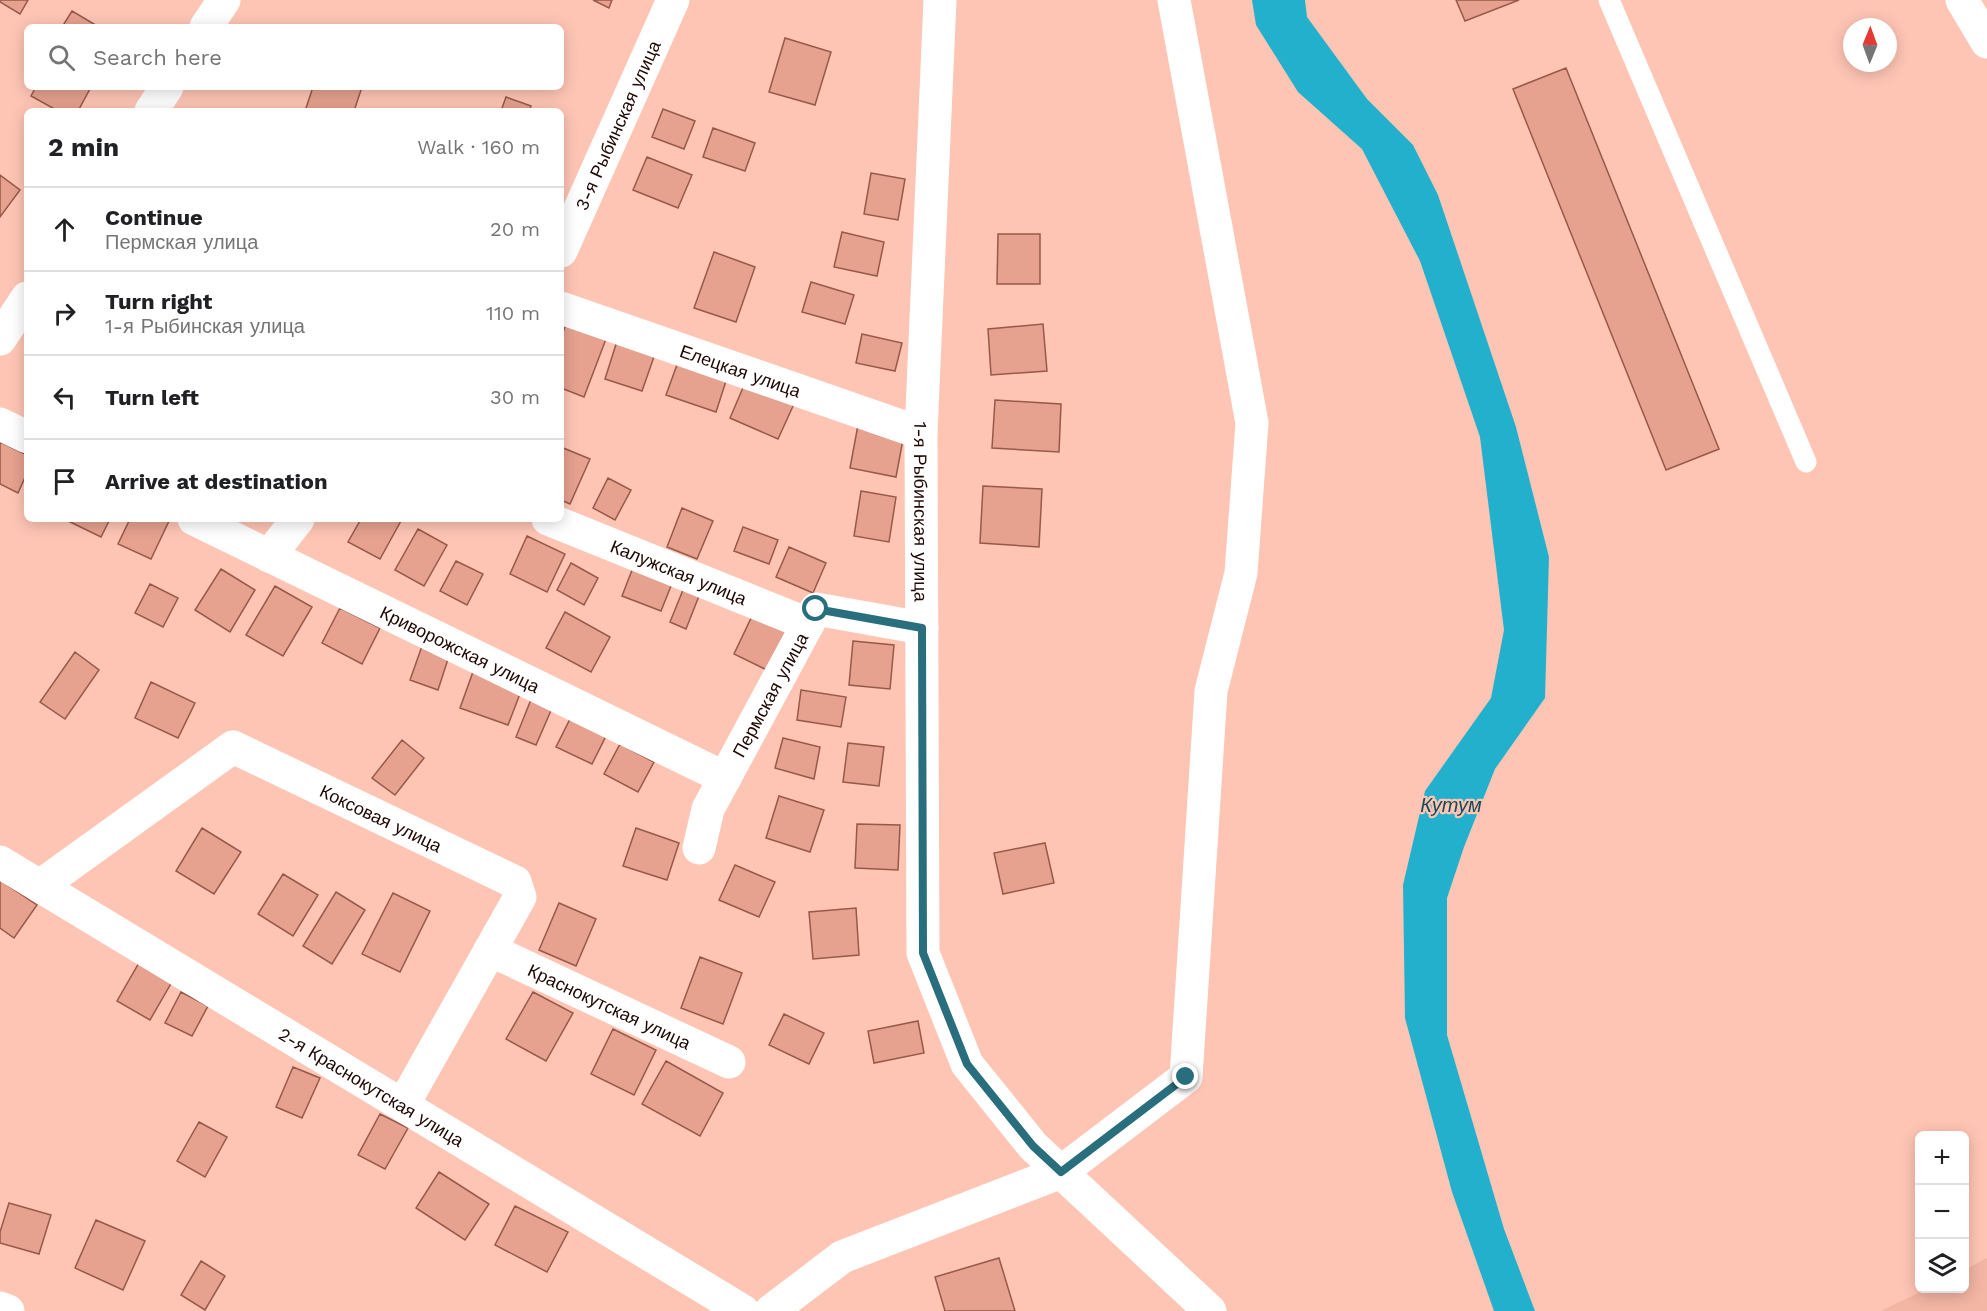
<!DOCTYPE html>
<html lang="en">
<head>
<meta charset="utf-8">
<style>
  :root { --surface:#fff; --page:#f2f2f2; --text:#202124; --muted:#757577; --line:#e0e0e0 }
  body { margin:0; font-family:"Work Sans",sans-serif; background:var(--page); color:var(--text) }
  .controls { position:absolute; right:18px; bottom:18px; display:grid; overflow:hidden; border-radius:9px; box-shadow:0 3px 15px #0003 }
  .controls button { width:54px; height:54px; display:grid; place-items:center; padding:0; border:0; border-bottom:2px solid var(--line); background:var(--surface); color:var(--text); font:30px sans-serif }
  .compass { position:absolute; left:1843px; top:18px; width:54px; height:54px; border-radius:50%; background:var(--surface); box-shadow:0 3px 15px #0003; rotate:1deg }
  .stop { position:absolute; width:18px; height:18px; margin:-14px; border:4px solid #296e7d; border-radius:50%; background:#fff }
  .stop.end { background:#296e7d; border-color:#fff; box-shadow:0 2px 6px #0008 }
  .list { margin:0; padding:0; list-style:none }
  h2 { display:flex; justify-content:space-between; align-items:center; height:78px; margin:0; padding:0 24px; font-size:26px }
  h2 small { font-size:20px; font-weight:400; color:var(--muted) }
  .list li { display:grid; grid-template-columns:39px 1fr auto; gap:18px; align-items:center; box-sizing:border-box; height:84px; padding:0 24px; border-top:2px solid var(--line) }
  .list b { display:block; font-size:22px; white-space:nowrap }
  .list p { margin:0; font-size:20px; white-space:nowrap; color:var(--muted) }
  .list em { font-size:20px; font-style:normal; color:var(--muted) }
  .icon { flex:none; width:33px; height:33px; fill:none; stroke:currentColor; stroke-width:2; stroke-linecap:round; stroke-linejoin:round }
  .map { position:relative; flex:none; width:1987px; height:1311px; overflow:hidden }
  .search { position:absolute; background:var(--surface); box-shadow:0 3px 15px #0003; left:24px; top:24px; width:540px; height:66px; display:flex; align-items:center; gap:15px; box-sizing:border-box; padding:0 21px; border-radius:9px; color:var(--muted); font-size:22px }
  .panel { position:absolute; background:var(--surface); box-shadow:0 3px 15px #0003; left:24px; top:108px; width:540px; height:414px; border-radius:9px }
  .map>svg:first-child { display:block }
</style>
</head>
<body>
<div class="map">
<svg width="1987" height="1311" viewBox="0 0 1987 1311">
  <rect width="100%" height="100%" fill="#fec5b5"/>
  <path fill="#f3b5a4" d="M1987,1258v53h-106l45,-22 38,-1 1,-18z"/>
  <path fill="#23b0cc" d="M1252,0h53l2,17 60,82 46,46 25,50 78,232 33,130 -4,141 -50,71 -31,78 -17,51v137l57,194 31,82h-41l-42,-119 -47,-174 -2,-133 22,-94 66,-93 13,-68 -24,-193 -60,-176 -58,-112 -64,-57 -42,-67z"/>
  <path fill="#e6a18f" stroke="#975949" stroke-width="1.5" d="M0,0h28l-8,14 -20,-12z
    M593,0h19l-3,8z
    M1456,0h63l-54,21z
    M72,11l27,16h-37z
    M785,38l46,14 -16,53 -46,-13z
    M1566,68l153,381 -53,21 -153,-381z
    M36,87h55l-13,24h-20l-27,-15z
    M313,87h49l-8,24h-49z
    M506,97l25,9 -2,5h-28z
    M663,109l32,12 -11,28 -32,-12z
    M713,128l42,15 -10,28 -42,-14z
    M647,157l45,18 -14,33 -45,-18z
    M871,173l34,6 -7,41 -34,-6z
    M0,175l20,15 -20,27z
    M842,232l42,10 -7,34 -43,-9z
    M998,234h42v50h-43z
    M714,252l41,15 -19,55 -42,-14z
    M811,282l43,13 -9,29 -43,-12z
    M566,324l40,15 -22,58 -23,-9v-50z
    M1043,324l4,47 -56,4 -3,-46z
    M862,334l40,9 -7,28 -39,-8z
    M617,341l38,13 -13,37 -37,-12z
    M678,362l49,16 -11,34 -50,-17z
    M745,383l49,21 -16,35 -48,-21z
    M995,400l66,4 -2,48 -67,-4z
    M858,425l46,9 -8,43 -46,-9z
    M0,442l27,13v18l-9,20 -18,-9z
    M561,447l29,12 -20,45 -9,-4z
    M608,478l23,12 -16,30 -22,-12z
    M983,486l59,3 -3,58 -59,-4z
    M861,491l35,6 -7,45 -35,-6z
    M682,508l31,13 -16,38 -30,-12z
    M64,519h46l-9,18z
    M130,519h35l4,2 -18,38 -33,-15z
    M361,519h41l-22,40 -32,-17z
    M743,527l35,13 -9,24 -35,-13z
    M418,529l29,16 -23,41 -29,-16z
    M527,536l38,18 -18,38 -37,-18z
    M789,547l37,16 -13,30 -37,-16z
    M456,561l27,13 -16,31 -27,-14z
    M571,563l27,15 -14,27 -27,-15z
    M634,565l39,16 -12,30 -39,-15z
    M221,569l34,21 -25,42 -35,-22z
    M150,584l28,14 -15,29 -28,-14z
    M275,586l37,21 -29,49 -37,-21z
    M683,590l16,6 -13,33 -16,-7z
    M340,608l40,20 -18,36 -40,-21z
    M565,612l45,25 -19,35 -45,-24z
    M753,614l35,17 -19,40 -35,-17z
    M853,641l41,4 -4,44 -41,-4z
    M422,646l27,10 -11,34 -28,-10z
    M75,652l24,18 -34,49 -25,-17z
    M474,669l49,17 -15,39 -48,-17z
    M151,682l44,21 -17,35 -43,-20z
    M801,690l45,7 -5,30 -44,-7z
    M532,697l21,9 -17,39 -20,-8z
    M571,717l36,17 -15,30 -36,-17z
    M783,738l37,9 -6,32 -39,-11z
    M402,740l22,18 -29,37 -23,-17z
    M848,743l36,4 -5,39 -36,-4z
    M620,744l34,18 -16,30 -34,-18z
    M779,796l45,14 -14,42 -44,-14z
    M857,824l43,1 -2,45 -43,-2z
    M202,828l39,24 -27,42 -38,-23z
    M636,828l43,15 -12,37 -44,-14z
    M1045,843l9,40 -51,11 -9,-41z
    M735,865l40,17 -16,35 -40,-17z
    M283,874l35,21 -25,41 -35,-22z
    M0,880l37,25 -23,33 -14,-10z
    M336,892l29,18 -33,54 -29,-18z
    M393,893l37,18 -30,61 -38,-18z
    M559,903l37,16 -20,47 -37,-16z
    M856,908l3,47 -46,4 -4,-47z
    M700,957l42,16 -19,51 -42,-16z
    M140,961l33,19 -23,40 -33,-19z
    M181,992l27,14 -16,30 -27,-13z
    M533,992l40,21 -27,48 -40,-22z
    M784,1014l40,19 -15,31 -40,-19z
    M918,1021l6,32 -50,10 -6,-32z
    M613,1029l43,21 -22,45 -43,-21z
    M666,1061l57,32 -23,43 -58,-32z
    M293,1067l27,11 -18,40 -26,-11z
    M380,1114l28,14 -23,41 -27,-14z
    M199,1122l28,15 -22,40 -28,-16z
    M439,1172l50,32 -24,36 -49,-32z
    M9,1203l42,12 -12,39 -39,-11v-11z
    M515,1206l53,26 -21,40 -52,-27z
    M96,1220l49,21 -22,49 -48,-22z
    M999,1258l16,53h-70l-10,-34z
    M201,1261l24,15 -20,34 -24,-15z"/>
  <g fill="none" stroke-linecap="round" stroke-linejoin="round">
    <path stroke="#fff" stroke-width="21" d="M1609,0l197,462"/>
    <g stroke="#fff" stroke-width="33">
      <path id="s1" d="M940,0l-19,433 2,520 44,111 66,82 177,165"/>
      <path d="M206,27l18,-27"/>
      <path d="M151,111l16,-24"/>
      <path id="s2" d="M561,251l112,-251"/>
      <path id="s3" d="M561,308l360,125"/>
      <path d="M0,339l27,-41"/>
      <path d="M0,424l27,13"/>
      <path id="s4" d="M194,519l531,259"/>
      <path id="s5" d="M548,519l260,105"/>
      <path d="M269,556l29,-37"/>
      <path id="s6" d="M699,848l9,-39 108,-200 106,19"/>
      <path id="s7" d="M0,862l743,449"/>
      <path id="s8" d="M40,886l193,-139 282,135 5,15 -117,208"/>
      <path id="s9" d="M490,950l239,112"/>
      <path d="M0,1308l8,3"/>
      <path d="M771,1311l71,-54 219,-85 125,-95 25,-386 30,-118 11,-150 -78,-423"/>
    </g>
    <path stroke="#fff" stroke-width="33" d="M1962,0l25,42"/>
  </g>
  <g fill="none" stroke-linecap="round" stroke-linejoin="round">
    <path stroke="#296e7d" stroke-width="8" d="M816,609l106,19 1,325 44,111 66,82 28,26 125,-95"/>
  </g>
  <g text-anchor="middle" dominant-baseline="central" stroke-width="4.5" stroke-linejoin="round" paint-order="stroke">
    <g font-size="18" fill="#1e0703" stroke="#fec5b5">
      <text stroke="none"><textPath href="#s2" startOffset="138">3-я Рыбинская улица</textPath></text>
      <text stroke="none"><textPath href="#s3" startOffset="190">Елецкая улица</textPath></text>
      <text stroke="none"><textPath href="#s1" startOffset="512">1-я Рыбинская улица</textPath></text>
      <text stroke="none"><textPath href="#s5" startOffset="141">Калужская улица</textPath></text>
      <text stroke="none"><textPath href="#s4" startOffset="296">Криворожская улица</textPath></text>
      <text stroke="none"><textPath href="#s6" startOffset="170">Пермская улица</textPath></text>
      <text stroke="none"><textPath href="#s8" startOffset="402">Коксовая улица</textPath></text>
      <text stroke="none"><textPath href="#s9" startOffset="132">Краснокутская улица</textPath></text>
      <text stroke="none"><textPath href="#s7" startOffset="434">2-я Краснокутская улица</textPath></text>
    </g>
    <g font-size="20" font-style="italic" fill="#144b57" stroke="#fec5b5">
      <text x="1451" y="805">Кутум</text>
    </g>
  </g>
</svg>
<div class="controls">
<button>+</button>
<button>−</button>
<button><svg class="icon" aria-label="layers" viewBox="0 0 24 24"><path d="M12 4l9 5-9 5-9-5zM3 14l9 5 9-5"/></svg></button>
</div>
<svg class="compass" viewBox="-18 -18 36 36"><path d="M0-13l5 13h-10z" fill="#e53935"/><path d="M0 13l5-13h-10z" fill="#757577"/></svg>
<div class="stop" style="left:816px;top:609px"></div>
<div class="stop end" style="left:1186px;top:1077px"></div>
<div class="search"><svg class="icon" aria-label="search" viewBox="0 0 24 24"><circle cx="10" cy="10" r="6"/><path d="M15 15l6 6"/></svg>Search here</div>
<section class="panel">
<h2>2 min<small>Walk · 160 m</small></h2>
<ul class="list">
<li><svg class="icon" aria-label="ahead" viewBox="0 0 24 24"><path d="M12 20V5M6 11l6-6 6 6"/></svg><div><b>Continue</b><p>Пермская улица</p></div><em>20 m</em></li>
<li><svg class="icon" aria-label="right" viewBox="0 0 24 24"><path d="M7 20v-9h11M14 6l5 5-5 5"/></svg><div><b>Turn right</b><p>1-я Рыбинская улица</p></div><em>110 m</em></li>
<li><svg class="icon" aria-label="left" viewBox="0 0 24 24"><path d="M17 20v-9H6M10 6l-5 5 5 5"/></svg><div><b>Turn left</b></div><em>30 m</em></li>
<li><svg class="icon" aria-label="arrive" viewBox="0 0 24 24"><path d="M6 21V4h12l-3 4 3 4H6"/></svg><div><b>Arrive at destination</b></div></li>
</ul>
</section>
</div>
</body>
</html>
